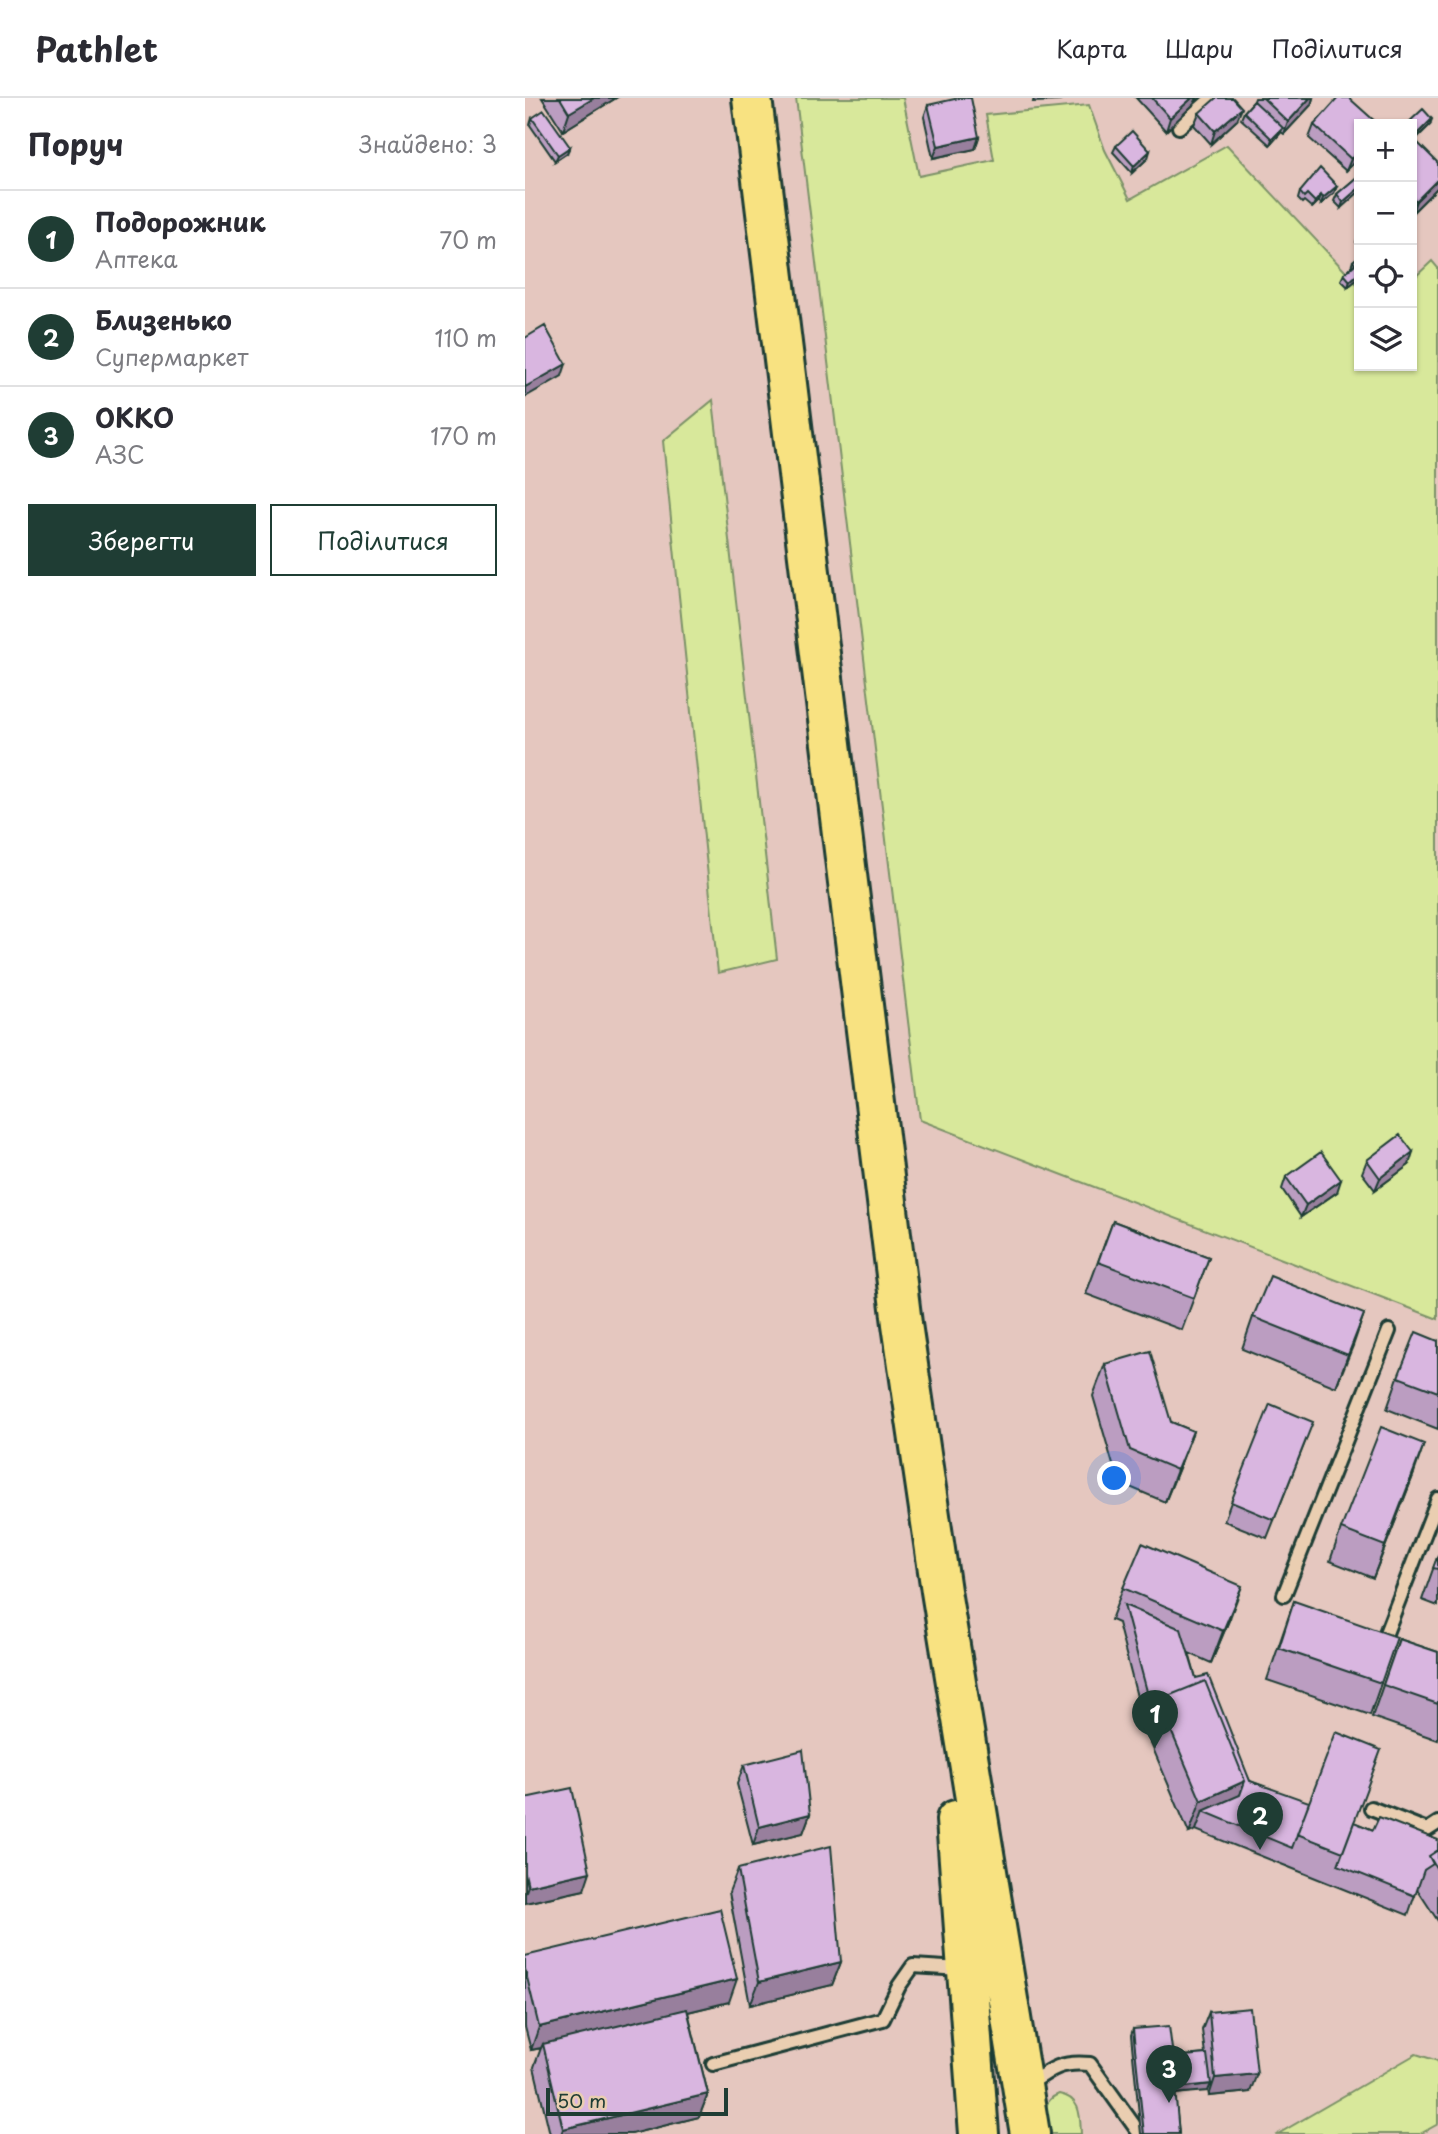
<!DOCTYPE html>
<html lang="uk">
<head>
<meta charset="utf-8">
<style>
  :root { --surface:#fff; --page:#f7f7f7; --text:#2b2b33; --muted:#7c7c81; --line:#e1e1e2; --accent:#1f3d34 }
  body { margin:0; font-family:"Playpen Sans",sans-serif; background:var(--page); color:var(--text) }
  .controls { position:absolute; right:21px; top:21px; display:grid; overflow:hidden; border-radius:0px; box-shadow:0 2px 5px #0004 }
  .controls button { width:63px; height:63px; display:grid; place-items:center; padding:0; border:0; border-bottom:2px solid var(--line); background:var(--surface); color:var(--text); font:35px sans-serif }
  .scale { position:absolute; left:21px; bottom:18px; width:182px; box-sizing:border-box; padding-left:7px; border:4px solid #1f3d34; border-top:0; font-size:19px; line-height:24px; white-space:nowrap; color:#1f3d34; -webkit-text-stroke:5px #eaceb1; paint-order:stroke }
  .you { position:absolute; left:590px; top:1381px; width:24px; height:24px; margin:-18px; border:5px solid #fff; border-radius:50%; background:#1a73e8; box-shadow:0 0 0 10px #1a73e833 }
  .badge { display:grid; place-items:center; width:46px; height:46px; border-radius:50%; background:var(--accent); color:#fff; font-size:23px; font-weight:700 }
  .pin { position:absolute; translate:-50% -58px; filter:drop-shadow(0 2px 4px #0008) }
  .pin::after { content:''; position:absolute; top:37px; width:24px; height:21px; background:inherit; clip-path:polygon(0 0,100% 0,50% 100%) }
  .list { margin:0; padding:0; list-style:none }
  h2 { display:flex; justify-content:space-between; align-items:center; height:91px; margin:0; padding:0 28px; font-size:30px }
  h2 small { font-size:23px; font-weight:400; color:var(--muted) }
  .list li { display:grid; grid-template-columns:46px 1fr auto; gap:21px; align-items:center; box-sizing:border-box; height:98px; padding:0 28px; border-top:2px solid var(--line) }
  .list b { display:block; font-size:26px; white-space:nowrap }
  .list p { margin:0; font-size:23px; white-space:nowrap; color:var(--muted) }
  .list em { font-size:23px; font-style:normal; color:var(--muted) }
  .actions { display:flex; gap:14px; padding:21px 28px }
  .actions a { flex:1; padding:16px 0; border:2px solid var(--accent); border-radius:0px; text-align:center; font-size:24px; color:var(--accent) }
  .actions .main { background:var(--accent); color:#fff }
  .icon { flex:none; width:38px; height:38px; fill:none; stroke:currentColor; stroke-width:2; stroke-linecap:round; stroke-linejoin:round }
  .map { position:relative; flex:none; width:913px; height:2036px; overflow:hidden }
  header { display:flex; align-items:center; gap:42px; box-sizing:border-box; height:98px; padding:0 35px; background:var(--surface); border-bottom:2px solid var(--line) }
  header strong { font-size:33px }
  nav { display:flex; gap:38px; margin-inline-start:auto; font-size:24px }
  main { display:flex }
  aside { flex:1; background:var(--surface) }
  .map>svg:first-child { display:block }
</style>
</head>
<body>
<header>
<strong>Pathlet</strong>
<nav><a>Карта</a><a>Шари</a><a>Поділитися</a></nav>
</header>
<main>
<aside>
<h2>Поруч<small>Знайдено: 3</small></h2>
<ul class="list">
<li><span class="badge">1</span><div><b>Подорожник</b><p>Аптека</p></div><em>70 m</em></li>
<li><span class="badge">2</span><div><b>Близенько</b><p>Супермаркет</p></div><em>110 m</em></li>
<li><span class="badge">3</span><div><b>OKKO</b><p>АЗС</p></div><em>170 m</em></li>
</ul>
<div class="actions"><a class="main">Зберегти</a><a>Поділитися</a></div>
</aside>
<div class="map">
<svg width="913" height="2036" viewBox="0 0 913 2036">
  <rect width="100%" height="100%" fill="#e5c7bf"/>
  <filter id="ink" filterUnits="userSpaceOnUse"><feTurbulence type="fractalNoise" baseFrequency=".0143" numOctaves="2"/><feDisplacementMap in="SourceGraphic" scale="14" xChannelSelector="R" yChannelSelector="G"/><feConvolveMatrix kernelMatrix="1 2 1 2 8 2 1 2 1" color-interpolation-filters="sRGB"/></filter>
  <g filter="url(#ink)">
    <path fill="#d8e89b" stroke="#7c9268" stroke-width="2" d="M271,0h107l16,78 75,-16 -8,-45 103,-10 16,45 25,49 97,-54 132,141v80h53v-86l20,-19 6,7v1051l-518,-199z
      M188,302l64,559 -59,14 -55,-532z
      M891,1956l22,7v63l-18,10h-142z
      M534,1996c22,4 21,21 22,40h-33c-3,-17 -8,-33 11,-40z"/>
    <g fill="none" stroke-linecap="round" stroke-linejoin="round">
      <g stroke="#1f3d34" stroke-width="18">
        <path id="service" d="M654,29l33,-29
          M759,1497l105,-264
          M861,1535l52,-134
          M846,1710l56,22 11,-7
          M188,1966l170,-45 16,-33 14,-20 48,3
          M502,1988c24,-17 33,-25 63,-22l50,70"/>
      </g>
      <g stroke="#1f3d34" stroke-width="44">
        <path id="trunk" d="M227,0l150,1226 39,267 89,543
          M431,1722l23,314"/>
      </g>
      <use href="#service" stroke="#eaceb1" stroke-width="12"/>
      <use href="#trunk" stroke="#f8e281" stroke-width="38"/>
    </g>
    <path fill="#bb9dc1" stroke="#1f3d34" stroke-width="2" d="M17,0h74l-53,33z
      M611,0h61l-3,6 -28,27z
      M730,0h58l-2,7 -27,29 -3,-2 -11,13 -29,-26 3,-7 10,-11z
      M403,7l51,32 -4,12 -42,9 -9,-41z
      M674,15l38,7 -26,24 -17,-19z
      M7,20l35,35 -12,8 -25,-36z
      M887,26l18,1 -15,15 23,47 -26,26z
      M789,27l45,32 -13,14 -37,-33z
      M591,48l32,12 -16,15 -19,-21z
      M832,79l-16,31 -7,-7 3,-7z
      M812,88l-3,7 -13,11 -2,-3 -7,7 -8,-7 -2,2 -4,-4 2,-7z
      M834,136v11l-3,-3z
      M834,159l-11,30 -7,-7 3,-6 7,-7 2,-6z
      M842,1062l42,5 -34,25 -13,-17z
      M761,1079l51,15 -36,25 -19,-28z
      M588,1123l96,36 -27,73 -96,-36z
      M839,1216l-28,73 -94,-38 11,-32z
      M913,1243v88l-51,-20 11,-32z
      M580,1266l66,58 22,9 -12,32 -16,39 -47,-20 -25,-86z
      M781,1342l-39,98 -43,-17 7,-19z
      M888,1378l-40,102 -43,-17 11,-32z
      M913,1457v51l-16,-6z
      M598,1490l107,30 -19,45 -22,-10 7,25 54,103 123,49 65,10v81l-21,-32 -9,26 -122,-49v-1v1l-90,-36 -7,3 -43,-101 -28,-109 -7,-3z
      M769,1503l87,82 -11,32 -103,-35z
      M874,1541l39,13v88l-66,-23z
      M219,1667l66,49 -7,19 -50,12 -16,-61z
      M0,1700l59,92 -59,13z
      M213,1771l103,93 -9,23 -82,20 -21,-113z
      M0,1858l204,46 -41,10 20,82 -9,23 -68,17h-81l-16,-67 7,-19 -10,2 -6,-23z
      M684,1914l41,80 -41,4 -1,-6 -33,4 4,40h-38l-10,-99 2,-6 40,28 32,-3 -3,-24z"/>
    <path fill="#987f9d" stroke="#1f3d34" stroke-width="2" d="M69,0h22l-53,33 6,-18z
      M509,0h27l-1,3 -27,1z
      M667,0h5l-3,6 -28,27 4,-13z
      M785,0h3l-2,7 -27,29 4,-12z
      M717,10l-5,12 -26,24 4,-13z
      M907,21l-2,6 -18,17 3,-6z
      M758,30l-3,6 -10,11 2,-6z
      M454,39l-4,12 -42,9 5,-12z
      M45,49l-3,6 -12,8 3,-6z
      M834,52v7l-13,14 5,-12z
      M625,53l-2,7 -16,15 2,-7z
      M913,81v8l-26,26 4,-12z
      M812,88l-3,7 -13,11 2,-6z
      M834,90v4l-18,16 2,-6z
      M796,97l-2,6 -7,7 3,-6z
      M834,175v5l-11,9 2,-6z
      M41,266l-4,12 -37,21v-10z
      M888,1054l-4,13 -34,25 5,-12z
      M816,1082l-4,12 -36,25 5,-12z
      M839,1216l-11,32 -17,41 12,-32z
      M668,1333l-12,32 -16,39 12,-32z
      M899,1346l-11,32 -40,102 12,-32z
      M717,1488l-12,32 -19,45 12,-32z
      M720,1683l-11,32 -31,-2 -7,19 -7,3 12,-32z
      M285,1716l-7,19 -50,12 6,-18z
      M65,1774l-6,18 -59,13v-9l3,-8z
      M316,1864l-9,23 -82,20 9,-23z
      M212,1881l-8,23 -185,45 -1,-3 -2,4 -10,2 8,-23z
      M732,1976l-7,18 -41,4 6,-18z
      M686,1986l-3,7 -36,3 3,-6z
      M183,1996l-9,23 -68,17h-70l2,-5z"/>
    <path fill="#d9b6e0" stroke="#1f3d34" stroke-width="2" d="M35,0h34l-25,15z
      M434,0h12l8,39 -41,9 -10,-41z
      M627,0h40l-22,20z
      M691,0h17l9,10 -27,23 -16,-18z
      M738,0h47l-22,24z
      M813,0h11l29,26h-19v26l-8,9 -37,-34z
      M729,3l29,27 -11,11 -28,-27z
      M898,11l9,10 -17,17 -3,-3v-9h-5z
      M19,12l26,37 -12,8 -26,-37z
      M607,33l18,20 -16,15 -18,-20z
      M887,39l26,26v16l-22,22 -4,-5z
      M795,70l17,18 -14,12 -2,-3 -6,7 -8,-8 -3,3 -4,-5z
      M832,79l2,3v8l-16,14 -6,-8z
      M834,158v17l-9,8 -6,-7 11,-10 -2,-3z
      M20,228l21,38 -41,23v-49z
      M875,1037l13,17 -33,26 -13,-18z
      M796,1054l20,28 -35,25 -20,-28z
      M588,1123l96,36 -15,41 -96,-36z
      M745,1178l94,38 -16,41 -95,-38z
      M891,1234l22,9v51l-40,-15z
      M625,1253l21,71 22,9 -16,39 -47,-20 -25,-86z
      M745,1306l43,18 -39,98 -43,-18z
      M856,1329l43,17 -39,102 -44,-17z
      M617,1445l100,43 -19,45 -100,-43z
      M913,1457v14l-5,-1z
      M769,1503l103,36 -16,46 -102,-35z
      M599,1507l57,24 15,49 12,-3 42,106 59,21 -17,46 -89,-37 37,-16 5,-14 -40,-100 -47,19 -5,14z
      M874,1541l39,13v52l-55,-19z
      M680,1583l40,100 -44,20 -43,-101z
      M811,1634l45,18 -38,102 -46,-18z
      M278,1652l7,64 -51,13 -15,-62z
      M47,1690l18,84 -62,14 -3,-13v-75z
      M854,1719l59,23v10l-9,6 4,8 -9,6 -9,26 -77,-31 16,-43 19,8z
      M306,1748l10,116 -82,20 -21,-113z
      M913,1752v21l-9,-15z
      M195,1811l17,70 -198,48 -14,-58v-13z
      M725,1910l7,66 -42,4 -6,-66z
      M162,1911l21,85 -145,35 -20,-85z
      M644,1928l4,31 34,-3 4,30 -36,4 4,46h-35l-11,-105z"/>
  </g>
</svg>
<div class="controls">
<button>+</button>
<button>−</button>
<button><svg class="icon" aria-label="locate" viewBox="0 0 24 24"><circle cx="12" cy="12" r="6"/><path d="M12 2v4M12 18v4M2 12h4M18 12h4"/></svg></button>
<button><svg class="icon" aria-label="layers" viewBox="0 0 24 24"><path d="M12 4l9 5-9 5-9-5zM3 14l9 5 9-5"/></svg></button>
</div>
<div class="scale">50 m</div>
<div class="you"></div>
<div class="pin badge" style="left:630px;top:1650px">1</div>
<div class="pin badge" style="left:735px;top:1752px">2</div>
<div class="pin badge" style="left:644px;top:2005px">3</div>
</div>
</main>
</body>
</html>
